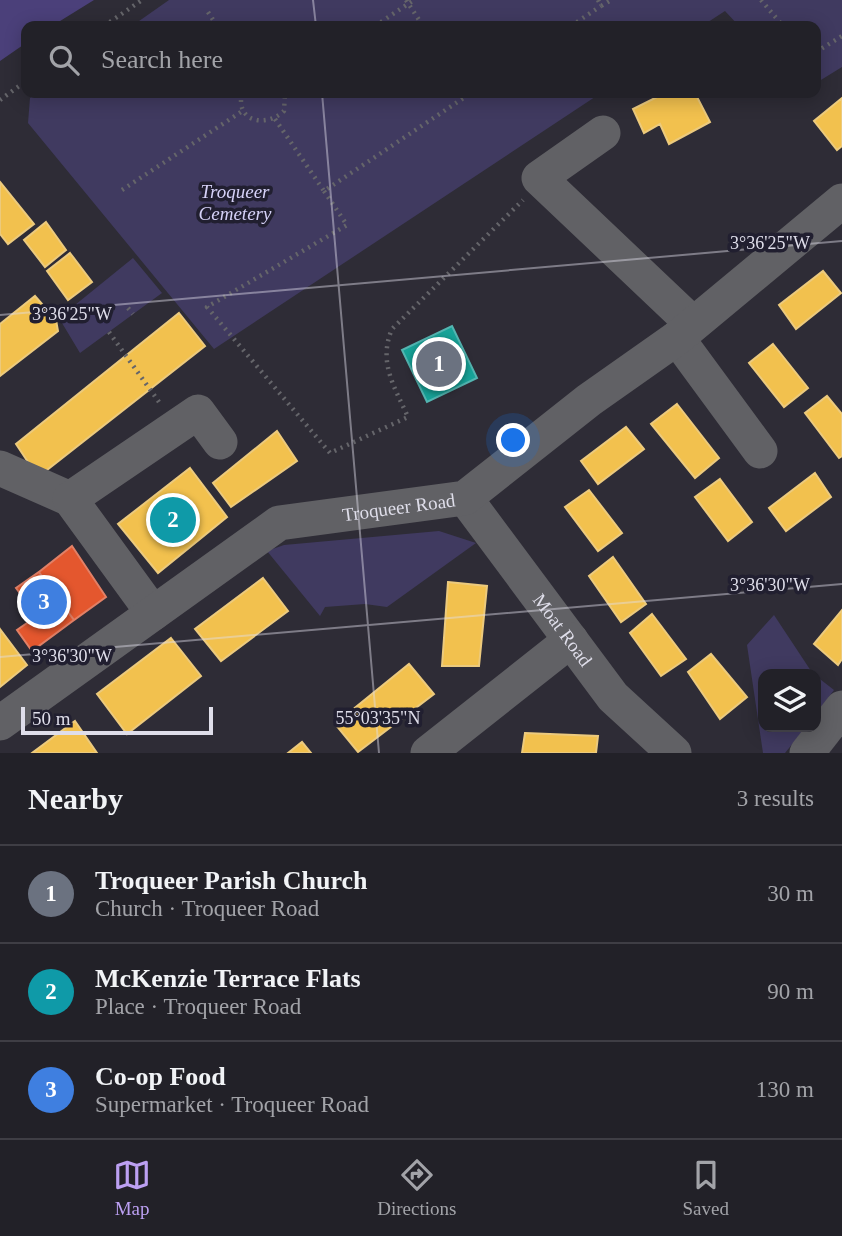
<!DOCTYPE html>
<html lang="en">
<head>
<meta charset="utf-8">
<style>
  :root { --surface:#222128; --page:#2e2e34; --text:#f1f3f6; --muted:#a2a3a8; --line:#3f3e45; --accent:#bca0f2 }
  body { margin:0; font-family:Georgia,serif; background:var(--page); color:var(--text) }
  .controls { position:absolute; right:21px; bottom:21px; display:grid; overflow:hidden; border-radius:14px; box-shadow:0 4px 18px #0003 }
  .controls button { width:63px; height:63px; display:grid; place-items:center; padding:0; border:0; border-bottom:2px solid var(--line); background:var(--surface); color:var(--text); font:35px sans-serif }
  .scale { position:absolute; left:21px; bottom:18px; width:192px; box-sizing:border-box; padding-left:7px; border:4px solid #dfdeea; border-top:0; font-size:19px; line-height:24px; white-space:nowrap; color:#dfdeea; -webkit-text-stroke:5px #211f30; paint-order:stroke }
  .you { position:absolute; left:514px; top:441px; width:24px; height:24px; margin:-18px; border:5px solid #fff; border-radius:50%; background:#1a73e8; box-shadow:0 0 0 10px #1a73e833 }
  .badge { display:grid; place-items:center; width:46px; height:46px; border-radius:50%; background:var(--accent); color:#fff; font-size:23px; font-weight:700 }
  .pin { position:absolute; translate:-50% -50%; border:4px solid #fff; box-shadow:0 2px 7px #0006 }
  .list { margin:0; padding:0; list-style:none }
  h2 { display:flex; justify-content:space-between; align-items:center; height:91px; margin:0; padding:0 28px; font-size:30px }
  h2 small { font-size:23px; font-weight:400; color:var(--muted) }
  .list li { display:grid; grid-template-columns:46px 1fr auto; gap:21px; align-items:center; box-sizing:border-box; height:98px; padding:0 28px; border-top:2px solid var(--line) }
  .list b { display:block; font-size:26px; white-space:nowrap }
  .list p { margin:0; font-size:23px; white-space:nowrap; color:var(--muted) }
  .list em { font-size:23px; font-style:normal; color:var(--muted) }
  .icon { flex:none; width:38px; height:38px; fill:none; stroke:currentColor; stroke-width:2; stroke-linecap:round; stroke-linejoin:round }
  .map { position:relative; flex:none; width:842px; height:753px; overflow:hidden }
  .search { position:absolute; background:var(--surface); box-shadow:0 4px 18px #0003; left:21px; right:21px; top:21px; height:77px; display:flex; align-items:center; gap:18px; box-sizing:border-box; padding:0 24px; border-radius:14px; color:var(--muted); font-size:26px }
  .sheet { height:385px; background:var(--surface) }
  nav { display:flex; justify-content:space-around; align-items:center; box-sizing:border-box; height:98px; border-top:2px solid var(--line); background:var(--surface); font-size:19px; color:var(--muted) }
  nav a { display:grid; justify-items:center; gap:4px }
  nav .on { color:var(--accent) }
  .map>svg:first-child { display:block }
</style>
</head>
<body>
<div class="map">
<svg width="842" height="753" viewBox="0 0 842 753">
  <rect width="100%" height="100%" fill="#2e2c36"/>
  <path fill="#403a60" d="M169,0h673v67l-26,16v-57h-77l-14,-15 -23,15h-570z
    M37,93h564l-387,256 -186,-226 2,-25z
    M133,258l29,35 -82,60 -21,-35z
    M439,531l37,12 -89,64 -22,-3 -40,3 -5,9 -53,-65 17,-6z
    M774,615l39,59h-50v53h43l-21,26h-22l-16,-108z
    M816,676l18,14 -18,24z"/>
  <path fill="#4b407a" d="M0,0h94l-42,26h-26v17l-26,18z"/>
  <path fill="#f2c14e" stroke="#ecca7d" stroke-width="2" d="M665,93h30l15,29 -41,22 -9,-20 -16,9 -11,-24z
    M842,98v48l-5,4 -23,-29z
    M0,182l34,42 -26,20 -8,-10z
    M46,222l20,28 -21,17 -21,-27z
    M70,253l22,29 -24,18 -21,-29z
    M823,271l18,22 -45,36 -17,-24z
    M35,296l21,24 2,11 -58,45v-52z
    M179,313l26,33 -167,131 -22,-33z
    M773,344l35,44 -24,19 -35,-44z
    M827,396l15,18v42l-3,2 -34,-45z
    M677,404l42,54 -24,20 -44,-54z
    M626,427l18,22 -46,35 -17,-23z
    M277,431l20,30 -66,46 -18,-24z
    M190,468l37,49 -69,56 -40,-49z
    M815,473l16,24 -45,34 -17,-23z
    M720,479l32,43 -24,19 -33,-44z
    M589,490l33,43 -24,18 -33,-44z
    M613,557l33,47 -25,18 -32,-46z
    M263,578l25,33 -67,50 -26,-32z
    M448,582l39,4 -8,80h-37z
    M842,610v49l-4,6 -24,-21z
    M652,614l34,45 -25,17 -31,-43z
    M0,629l27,36 -27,22z
    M171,638l30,38 -74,58 -30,-40z
    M711,654l36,43 -27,22 -32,-47z
    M409,664l25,30 -76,58 -23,-28z
    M75,721l22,32h-65z
    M525,733l73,3 -2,17h-74z
    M302,742l9,11h-23z"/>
  <path fill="#e4572e" stroke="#e28066" stroke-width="2" d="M72,546l34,51 -32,23 -35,-48z
    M39,572l35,48 -42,31 -15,-21 20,-14 -21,-28z"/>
  <path fill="#17a398" stroke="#53b5b1" stroke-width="2" d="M452,326l25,52 -50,24 -25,-52z"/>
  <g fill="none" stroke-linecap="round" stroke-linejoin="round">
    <path stroke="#65656a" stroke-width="4.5" stroke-dasharray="2 5" stroke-linecap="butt" d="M406,0l17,26
      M598,0l3,6 10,-6
      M761,0l22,26
      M208,12l9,14
      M104,26l38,-26
      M375,26l39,-26
      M571,26l30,-20
      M816,52l26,-16
      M242,93c-7,29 24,35 42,18l1,-18
      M466,93l2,2 4,-2
      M0,100l26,-19
      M275,119l49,72 144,-96
      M122,190l122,-80
      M324,191l23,34 -140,82 123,146 78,-36c-14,-31 -30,-55 -16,-88l131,-129
      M128,308l5,6
      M109,332l50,70"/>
    <g stroke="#616165" stroke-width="35">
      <path d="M603,133l-64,45 154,146"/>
      <path d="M677,338l83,113"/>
      <path d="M0,468l70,31"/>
      <path id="s1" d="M465,498l148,199 61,56"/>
      <path d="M153,613l-83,-114 128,-87 22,30"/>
      <path id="s2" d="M0,723l279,-200 186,-25 124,-98 88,-62 165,-137"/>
      <path d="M428,753l143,-113"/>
      <path d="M807,753l35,-45"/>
    </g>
  </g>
  <path fill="none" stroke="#dfdeea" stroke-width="2" stroke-opacity="0.45" d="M313,0l3,26M322,93l57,660M0,315l842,-74M0,657l842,-73"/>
  <g text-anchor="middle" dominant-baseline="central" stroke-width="7" stroke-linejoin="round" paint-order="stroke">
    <g font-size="19" font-style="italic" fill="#d5d1f7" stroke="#211f30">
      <text x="235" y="191">Troqueer<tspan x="235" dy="22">Cemetery</tspan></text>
    </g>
    <g font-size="19" fill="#dfdeea" stroke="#211f30">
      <text stroke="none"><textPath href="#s2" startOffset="464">Troqueer Road</textPath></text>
      <text stroke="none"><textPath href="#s1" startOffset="164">Moat Road</textPath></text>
    </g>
  </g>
  <g font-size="18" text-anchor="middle" fill="#dfdeea" stroke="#211f30" stroke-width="7" stroke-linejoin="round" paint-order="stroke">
    <text x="770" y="249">3°36'25"W</text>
    <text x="72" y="320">3°36'25"W</text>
    <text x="770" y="591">3°36'30"W</text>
    <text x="72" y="662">3°36'30"W</text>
    <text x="378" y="724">55°03'35"N</text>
  </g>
</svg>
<div class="controls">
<button><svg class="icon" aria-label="layers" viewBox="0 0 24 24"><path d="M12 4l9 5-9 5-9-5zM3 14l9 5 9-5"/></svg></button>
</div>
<div class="scale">50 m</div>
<div class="you"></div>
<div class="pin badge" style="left:439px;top:364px;background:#6b7280">1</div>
<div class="pin badge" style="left:173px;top:520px;background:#0f9aa8">2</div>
<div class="pin badge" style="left:44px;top:602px;background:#3f7fe0">3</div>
<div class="search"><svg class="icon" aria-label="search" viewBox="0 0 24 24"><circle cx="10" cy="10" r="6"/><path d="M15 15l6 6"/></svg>Search here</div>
</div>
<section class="sheet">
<h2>Nearby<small>3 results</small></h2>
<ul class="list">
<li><span class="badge" style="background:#6b7280">1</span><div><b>Troqueer Parish Church</b><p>Church · Troqueer Road</p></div><em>30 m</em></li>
<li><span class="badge" style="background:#0f9aa8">2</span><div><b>McKenzie Terrace Flats</b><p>Place · Troqueer Road</p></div><em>90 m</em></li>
<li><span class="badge" style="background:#3f7fe0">3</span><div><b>Co-op Food</b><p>Supermarket · Troqueer Road</p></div><em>130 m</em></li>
</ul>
</section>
<nav>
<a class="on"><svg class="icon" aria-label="map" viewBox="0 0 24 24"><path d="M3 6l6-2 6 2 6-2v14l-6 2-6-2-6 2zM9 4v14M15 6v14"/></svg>Map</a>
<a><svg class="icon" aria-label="directions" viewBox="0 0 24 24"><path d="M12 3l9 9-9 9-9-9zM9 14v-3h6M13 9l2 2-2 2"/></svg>Directions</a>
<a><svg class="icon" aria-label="saved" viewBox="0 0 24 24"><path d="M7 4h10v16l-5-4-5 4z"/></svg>Saved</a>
</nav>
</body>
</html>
